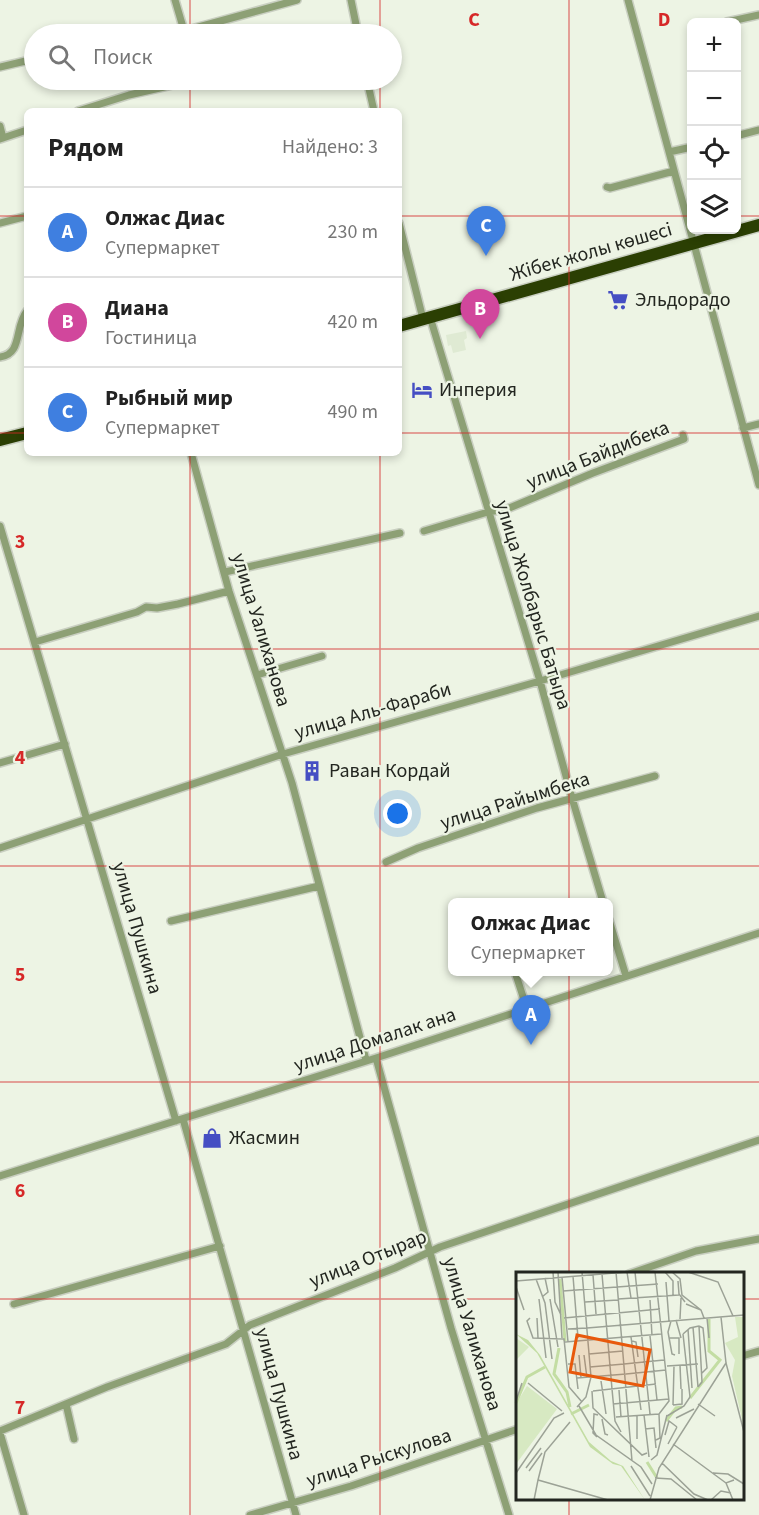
<!DOCTYPE html>
<html lang="ru">
<head>
<meta charset="utf-8">
<style>
  :root { --surface:#fff; --page:#f2f2f2; --text:#222; --muted:#767676; --line:#e0e0e0; --accent:#111827 }
  body { margin:0; font-family:"Source Sans 3",sans-serif; background:var(--page); color:var(--text) }
  .controls { position:absolute; right:18px; top:18px; display:grid; overflow:hidden; border-radius:9px; box-shadow:0 3px 9px #0003 }
  .controls button { width:54px; height:54px; display:grid; place-items:center; padding:0; border:0; border-bottom:2px solid var(--line); background:var(--surface); color:var(--text); font:30px sans-serif }
  .you { position:absolute; left:398px; top:814px; width:21px; height:21px; margin:-15px; border:4px solid #fff; border-radius:50%; background:#1a73e8; box-shadow:0 0 0 9px #1a73e833 }
  .badge { display:grid; place-items:center; width:39px; height:39px; border-radius:50%; background:var(--accent); color:#fff; font-size:20px; font-weight:700 }
  .pin { position:absolute; translate:-50% -50px; filter:drop-shadow(0 2px 3px #0008) }
  .pin::after { content:''; position:absolute; top:32px; width:21px; height:18px; background:inherit; clip-path:polygon(0 0,100% 0,50% 100%) }
  .popup { position:absolute; left:448px; top:898px; width:165px; height:78px; box-sizing:border-box; display:grid; place-content:center; border-radius:9px; background:var(--surface); filter:drop-shadow(0 2px 4px #0005); font-size:20px; white-space:nowrap; color:var(--muted) }
  .popup b { font-size:22px; color:var(--text) }
  .popup::after { content:''; position:absolute; left:50%; top:100%; margin-left:-12px; border:12px solid transparent; border-top-color:var(--surface) }
  .list { margin:0; padding:0; list-style:none }
  h2 { display:flex; justify-content:space-between; align-items:center; height:78px; margin:0; padding:0 24px; font-size:26px }
  h2 small { font-size:20px; font-weight:400; color:var(--muted) }
  .list li { display:grid; grid-template-columns:39px 1fr auto; gap:18px; align-items:center; box-sizing:border-box; height:90px; padding:0 24px; border-top:2px solid var(--line) }
  .list b { display:block; font-size:22px; white-space:nowrap }
  .list p { margin:0; font-size:20px; white-space:nowrap; color:var(--muted) }
  .list em { font-size:20px; font-style:normal; color:var(--muted) }
  .icon { flex:none; width:33px; height:33px; fill:none; stroke:currentColor; stroke-width:2; stroke-linecap:round; stroke-linejoin:round }
  .map { position:relative; flex:none; width:759px; height:1515px; overflow:hidden }
  .search { position:absolute; background:var(--surface); box-shadow:0 3px 9px #0003; left:24px; top:24px; width:378px; height:66px; display:flex; align-items:center; gap:15px; box-sizing:border-box; padding:0 21px; border-radius:33px; color:var(--muted); font-size:22px }
  .panel { position:absolute; background:var(--surface); box-shadow:0 3px 9px #0003; left:24px; top:108px; width:378px; height:348px; border-radius:9px }
  .map>svg:first-child { display:block }
</style>
</head>
<body>
<div class="map">
<svg width="759" height="1515" viewBox="0 0 759 1515">
  <rect width="100%" height="100%" fill="#edf4e4"/>
  <path fill="#dfead3" d="M466,331l1,7 -3,2 2,10 -13,3 -2,-8 -3,1 -2,-11z"/>
  <g fill="none" stroke-linecap="round" stroke-linejoin="round">
    <g stroke="#c9cfc1" stroke-width="10">
      <path id="street" d="M175,0l10,34
        M351,0l7,34
        M628,0l131,485
        M727,22l32,-7
        M184,31l113,-31
        M0,67l34,-8
        M367,80l7,31
        M78,111l51,-16 57,-13 4,-2
        M0,126l3,12
        M736,136l23,-6
        M0,139l27,-9
        M669,152l23,-5
        M607,187l3,1 64,-17
        M0,223l27,-7
        M399,223l24,96
        M430,317l110,364 32,117 31,104
        M0,357c23,-3 14,-30 27,-46
        M743,428l16,-4
        M191,453l38,138 63,192 74,277
        M0,526l176,595
        M424,531l64,-19 19,-3 86,-36 91,-34 -1,-4
        M225,572l175,-39
        M35,642l102,-30 9,-5 11,1 21,-4 51,-13
        M257,675l65,-19
        M0,763l65,-19
        M0,848l283,-94 257,-73 219,-65
        M386,862l32,-14 119,-40 118,-32
        M609,920l17,56
        M171,921l148,-35
        M515,972l12,37
        M376,1058l75,270 58,187
        M183,1119l113,396
        M0,1176l376,-118 383,-125
        M629,1274l67,-23 63,-12
        M14,1304l206,-58
        M742,1356l17,-5
        M66,1404l8,35
        M0,1431l107,-44 119,-43 24,-19 145,-57 45,-21 319,-107
        M0,1433l24,82
        M250,1515l101,-29 167,-57"/>
    </g>
    <g stroke="#c9cfc1" stroke-width="15">
      <path id="highway" d="M399,326l360,-101
        M0,440l27,-7"/>
    </g>
    <use href="#street" stroke="#8da075" stroke-width="7"/>
    <use href="#highway" stroke="#2b3f03" stroke-width="12"/>
  </g>
  <path fill="none" stroke="#d62828" stroke-width="1.5" stroke-opacity="0.55" d="M190,0v34M380,0v34M569,0v1274M190,80v31M380,80v31M0,216h27M399,216h293M736,216h23M0,433h27M399,433h360M190,453v1062M380,453v1062M0,649h759M0,866h759M0,1082h759M0,1299h518M742,1299h17M569,1498v17"/>
  <defs>
    <g id="supermarket-bare" transform="scale(1.62)"><path d="M-6-5.5h2.5l.6 2H6L4.5 2H-2.5L-4.4-4H-6ZM-1.5 3.2a1.3 1.3 0 1 0 .1 0ZM3 3.2a1.3 1.3 0 1 0 .1 0Z" fill="#454ec3" stroke="#edf4e4" stroke-width="2.5" paint-order="stroke"/></g>
    <g id="hotel-bare" transform="scale(1.62)"><path d="M-6-4.5h1.5V1H6V5H4.5V3h-9V5H-6ZM-4 0a1.8 1.8 0 1 1 3.6 0ZM.5 0V-2.5h3Q6-2.5 6 0Z" fill="#454ec3" stroke="#edf4e4" stroke-width="2.5" paint-order="stroke"/></g>
    <g id="building-bare" transform="scale(1.62)"><path d="M-4-6H4V6H1V3H-1V6H-4ZM-2.5-4.3h1.7v1.8h-1.7ZM.8-4.3h1.7v1.8H.8ZM-2.5-1h1.7V.8h-1.7ZM.8-1h1.7V.8H.8Z" fill="#454ec3" stroke="#edf4e4" stroke-width="2.5" paint-order="stroke"/></g>
    <g id="shop-bare" transform="scale(1.62)"><path d="M-5-2.5h2.3a2.7 3.5 0 0 1 5.4 0H5L5.5 6h-11ZM-1.5-2.5h3a1.5 2.3 0 0 0-3 0Z" fill="#454ec3" stroke="#edf4e4" stroke-width="2.5" paint-order="stroke"/></g>
  </defs>
  <g fill-rule="evenodd">
    <use href="#supermarket-bare" x="618" y="300"/>
    <use href="#hotel-bare" x="422" y="390"/>
    <use href="#building-bare" x="312" y="771"/>
    <use href="#shop-bare" x="212" y="1138"/>
  </g>
  <g text-anchor="middle" dominant-baseline="central" stroke-width="4.5" stroke-linejoin="round" paint-order="stroke">
    <g font-size="20" fill="#232620" stroke="#edf4e4">
      <text transform="translate(591 252) rotate(-16)">Жібек жолы көшесі</text>
      <text transform="translate(598 455) rotate(-22)">улица Байдибека</text>
      <text transform="translate(533 605) rotate(73)">улица Жолбарыс Батыра</text>
      <text transform="translate(261 630) rotate(73)">улица Уалиханова</text>
      <text transform="translate(373 711) rotate(-16)">улица Аль-Фараби</text>
      <text transform="translate(515 801) rotate(-17)">улица Райымбека</text>
      <text transform="translate(137 928) rotate(74)">улица Пушкина</text>
      <text transform="translate(375 1040) rotate(-18)">улица Домалак ана</text>
      <text transform="translate(368 1259) rotate(-22)">улица Отырар</text>
      <text transform="translate(472 1334) rotate(73)">улица Уалиханова</text>
      <text transform="translate(279 1394) rotate(75)">улица Пушкина</text>
      <text transform="translate(379 1458) rotate(-18)">улица Рыскулова</text>
    </g>
    <g font-size="20" fill="#232620" stroke="#edf4e4" text-anchor="start">
      <text x="635" y="300">Эльдорадо</text>
      <text x="439" y="390">Инперия</text>
      <text x="329" y="771">Раван Кордай</text>
      <text x="229" y="1138">Жасмин</text>
    </g>
  </g>
  <g transform="translate(516 1272)">
    <rect width="228" height="228" fill="#edf4e4"/>
    <path d="M219,45h9v111l-12,-52 3,-16 -10,-17 13,-6zM0,66l13,9 -13,13zM11,114l30,23 -41,55v-60z" fill="#d7e9c2"/>
    <path d="M0,62l12,6 12,15 49,87 22,19 12,5 22,34 -24,-34 -8,-2 -23,-17 -53,-94z" fill="#c3dda3"/>
    <path fill="none" stroke="#c3dda3" stroke-width="3" d="M44,7l5,62M43,76l-5,26 13,18 3,15M174,126l30,-38 -11,-9v-32M0,131l11,-26 18,-10M55,142l18,-9M150,149l10,-13 6,-1M131,190l10,16"/>
    <path fill="none" stroke="#9ca296" stroke-width="1.5" d="M37,0l2,30 6,13M42,0l4,66M100,0l16,189M111,0l4,26M119,0l15,142M139,0l14,129 -10,13M149,0l8,9v14M156,0l8,7 2,16 19,15M172,0l30,10 15,34M86,2l10,115M77,3l3,39M57,4l5,62M46,5l6,65M20,7l9,24 7,56M0,9l111,-9M162,9l1,13 6,8M150,10l3,39M0,15l8,23M101,15l41,-3M47,19l54,-4M26,25l6,-5 -3,-14M23,27l7,59M34,27l8,48M102,27l61,-4M134,28l2,36M69,30l33,-2M170,32l15,6 3,8M14,46l-3,3 6,17 31,1 5,48 13,15M21,46l1,20M48,46l96,-9M191,46l2,20M164,47l1,-21M160,48l5,18M155,49l-3,11 4,22 3,1M183,54l4,2 4,40 -5,5M177,55l5,60M71,56l157,-13M52,57l19,-1M172,57l4,59M167,62l7,63M167,62l7,-6 9,-2M134,64l7,64M115,65l10,73M153,66h10v16M116,69l4,1 2,15M49,70l96,-8M73,82l34,-3M63,83l2,23M68,83l3,23M210,91l18,69M52,92h7l3,25M108,92l40,-4M164,93l1,24M151,94l31,-2M74,95l34,-3M110,102l40,-4M61,106l49,-4M85,109l5,33M12,111l34,28M182,115l4,-5 -3,-56M96,117l3,32 6,11M103,118l2,27M76,119l1,17 49,47 5,-2M77,119l63,-7M0,129l6,-18M97,132l56,-5M182,132l17,12M157,133l1,-39M157,133l9,-1v-15M63,134l17,29 45,32 11,17M61,135l9,-10 5,-20 -9,-105M128,143l5,42M151,144l17,-10 6,-9M100,145l43,-3M160,146l18,-9M86,147l3,15 3,1M129,157l9,-1 2,20M149,163l4,-14 8,6M81,165l-4,-4 1,-19 4,1M121,167v-24M140,168l4,-2 -1,-24M152,172l9,-17M157,172l53,39 8,-3M135,188l6,-5 10,-40M146,191l32,31 14,6M115,194l19,30M10,196l15,-20M13,199l13,-18M0,201l38,-55 10,-5M197,201l15,1 16,10M139,206l16,1 26,21M22,208l7,-28 25,-30M210,211l7,17M18,228l4,-20 70,20M134,228l9,-32 67,-105 -5,-46M195,228l10,-9 10,2"/>
    <path fill="#e8590c" fill-opacity="0.15" stroke="#e8590c" stroke-width="3" d="M61,63l73,15 -7,36 -73,-14z"/>
    <rect width="228" height="228" fill="none" stroke="#232620" stroke-width="3"/>
  </g>
  <g font-size="20" text-anchor="middle" font-weight="bold" fill="#d62828" stroke="#edf4e4" stroke-width="4.5" stroke-linejoin="round" paint-order="stroke">
    <text x="474" y="26">C</text>
    <text x="664" y="26">D</text>
    <text x="20" y="548">3</text>
    <text x="20" y="764">4</text>
    <text x="20" y="981">5</text>
    <text x="20" y="1197">6</text>
    <text x="20" y="1414">7</text>
  </g>
</svg>
<div class="controls">
<button>+</button>
<button>−</button>
<button><svg class="icon" aria-label="locate" viewBox="0 0 24 24"><circle cx="12" cy="12" r="6"/><path d="M12 2v4M12 18v4M2 12h4M18 12h4"/></svg></button>
<button><svg class="icon" aria-label="layers" viewBox="0 0 24 24"><path d="M12 4l9 5-9 5-9-5zM3 14l9 5 9-5"/></svg></button>
</div>
<div class="you"></div>
<div class="pin badge" style="left:531px;top:1045px;background:#3f7fe0">A</div>
<div class="popup"><b>Олжас Диас</b>Супермаркет</div>
<div class="pin badge" style="left:480px;top:339px;background:#d1479c">B</div>
<div class="pin badge" style="left:486px;top:256px;background:#3f7fe0">C</div>
<div class="search"><svg class="icon" aria-label="search" viewBox="0 0 24 24"><circle cx="10" cy="10" r="6"/><path d="M15 15l6 6"/></svg>Поиск</div>
<section class="panel">
<h2>Рядом<small>Найдено: 3</small></h2>
<ul class="list">
<li><span class="badge" style="background:#3f7fe0">A</span><div><b>Олжас Диас</b><p>Супермаркет</p></div><em>230 m</em></li>
<li><span class="badge" style="background:#d1479c">B</span><div><b>Диана</b><p>Гостиница</p></div><em>420 m</em></li>
<li><span class="badge" style="background:#3f7fe0">C</span><div><b>Рыбный мир</b><p>Супермаркет</p></div><em>490 m</em></li>
</ul>
</section>
</div>
</body>
</html>
